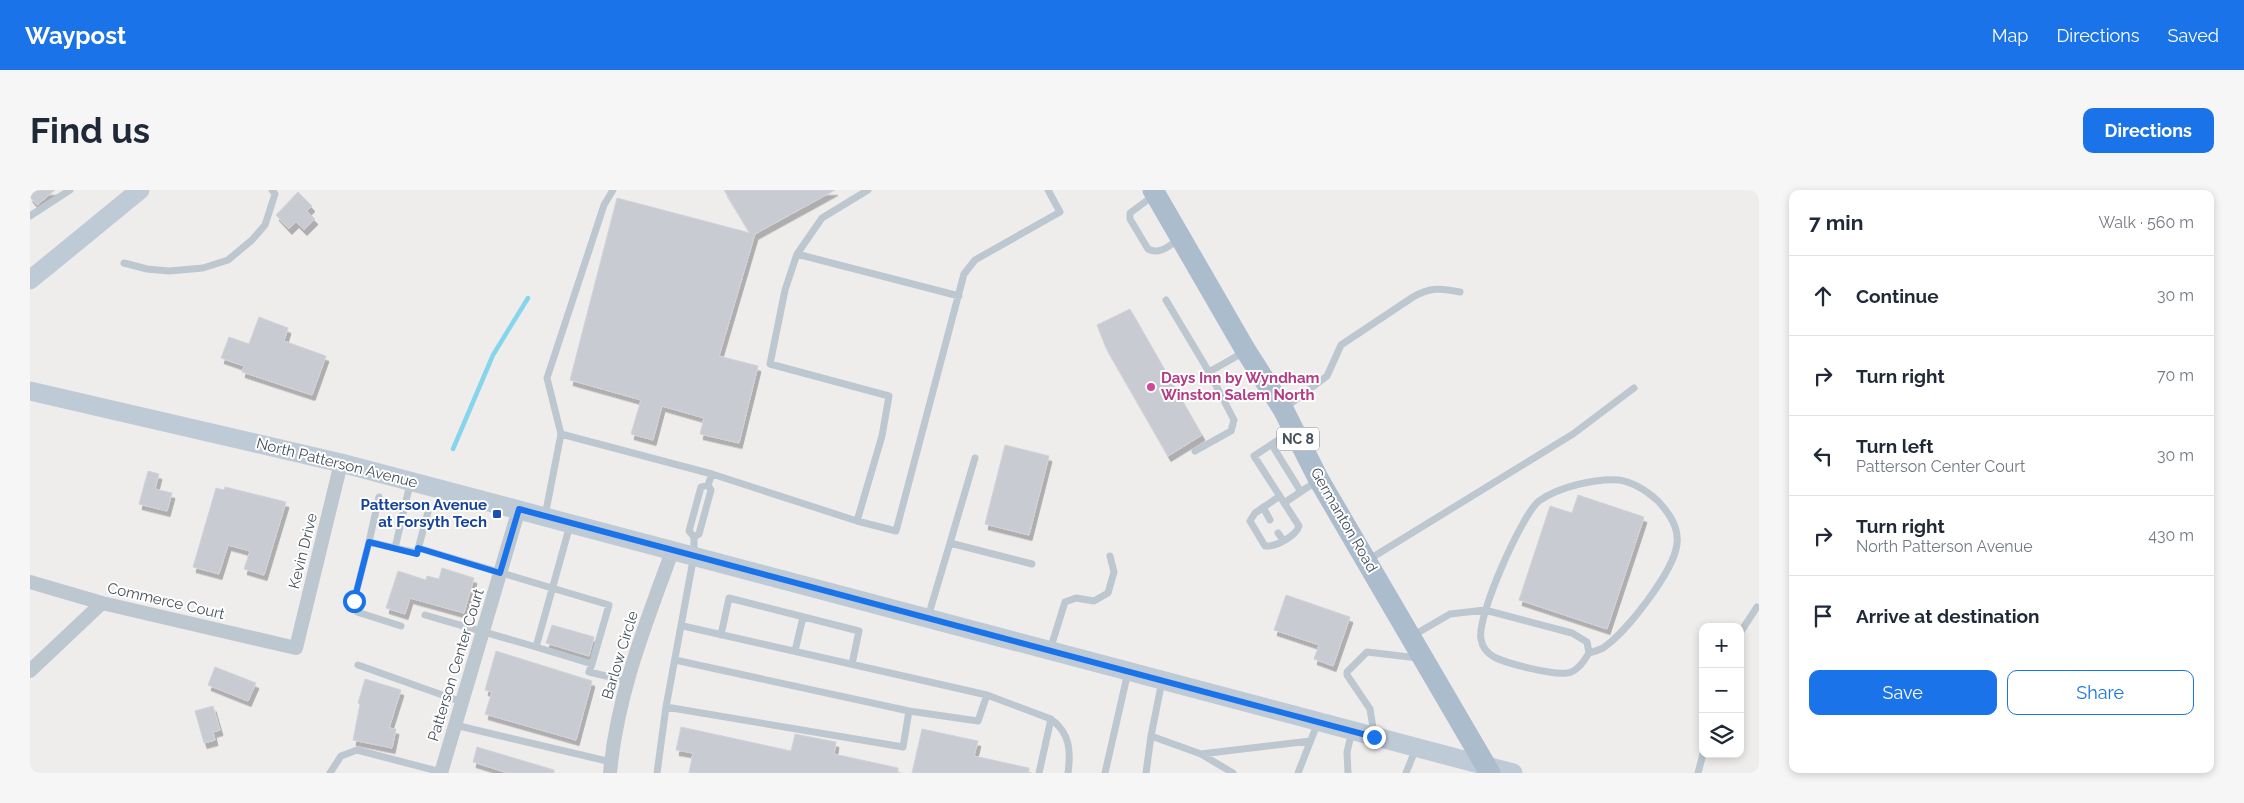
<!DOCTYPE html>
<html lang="en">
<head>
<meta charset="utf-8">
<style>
  :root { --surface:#fff; --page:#f6f6f7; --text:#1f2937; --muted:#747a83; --line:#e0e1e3; --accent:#1a73e8 }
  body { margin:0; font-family:Raleway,sans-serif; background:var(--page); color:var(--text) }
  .controls { position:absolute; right:15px; bottom:15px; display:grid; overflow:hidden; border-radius:10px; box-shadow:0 2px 8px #0003 }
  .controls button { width:45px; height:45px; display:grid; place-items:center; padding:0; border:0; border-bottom:1px solid var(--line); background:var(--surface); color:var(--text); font:25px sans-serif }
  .stop { position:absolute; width:15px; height:15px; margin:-11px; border:4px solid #1a73e8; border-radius:50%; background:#fff }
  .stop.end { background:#1a73e8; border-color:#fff; box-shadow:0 1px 5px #0008 }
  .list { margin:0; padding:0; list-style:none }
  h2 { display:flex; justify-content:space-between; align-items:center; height:65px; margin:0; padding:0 20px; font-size:21px }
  h2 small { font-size:16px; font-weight:400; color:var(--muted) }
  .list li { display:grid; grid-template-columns:32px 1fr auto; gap:15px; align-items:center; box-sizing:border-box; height:80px; padding:0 20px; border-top:1px solid var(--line) }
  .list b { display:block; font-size:19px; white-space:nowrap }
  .list p { margin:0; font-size:16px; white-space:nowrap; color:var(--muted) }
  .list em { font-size:16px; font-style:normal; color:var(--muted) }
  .actions { display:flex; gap:10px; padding:15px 20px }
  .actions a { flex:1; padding:11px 0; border:1px solid var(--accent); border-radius:10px; text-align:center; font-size:18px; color:var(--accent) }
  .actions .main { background:var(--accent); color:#fff }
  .icon { flex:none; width:28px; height:28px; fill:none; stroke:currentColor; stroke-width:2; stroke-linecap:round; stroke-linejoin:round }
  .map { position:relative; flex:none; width:1729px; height:583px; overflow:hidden; border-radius:10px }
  header { display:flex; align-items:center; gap:30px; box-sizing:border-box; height:70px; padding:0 25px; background:var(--accent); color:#fff }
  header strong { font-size:24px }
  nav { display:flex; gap:28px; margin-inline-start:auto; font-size:18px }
  .intro { display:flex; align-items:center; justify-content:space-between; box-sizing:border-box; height:120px; padding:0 30px }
  h1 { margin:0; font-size:35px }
  .button { padding:12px 22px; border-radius:10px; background:var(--accent); color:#fff; font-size:18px; font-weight:700 }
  main { display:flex; gap:30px; padding:0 30px }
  aside { flex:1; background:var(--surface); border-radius:10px; box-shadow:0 2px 8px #0003 }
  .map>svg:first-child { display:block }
</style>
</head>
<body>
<header>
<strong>Waypost</strong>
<nav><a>Map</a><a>Directions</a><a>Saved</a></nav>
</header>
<div class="intro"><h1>Find us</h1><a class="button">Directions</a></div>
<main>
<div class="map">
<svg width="1729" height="583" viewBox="0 0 1729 583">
  <defs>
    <filter id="shadow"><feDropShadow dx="3" dy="5.5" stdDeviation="0" flood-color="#0004"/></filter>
  </defs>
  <rect width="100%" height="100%" fill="#efecec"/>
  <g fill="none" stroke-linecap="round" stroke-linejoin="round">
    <path stroke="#85d6ed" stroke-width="4.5" d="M423,259l40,-94 35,-57"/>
  </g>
  <path fill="#c9cbd2" stroke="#d0d3d9" filter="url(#shadow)" d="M0,0h25l-18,15 -7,-8z
    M694,0h111l-80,44 -36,122 39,10 -19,77 -39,-9 4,-16 -42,-12 -9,34 -22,-6 10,-34 -71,-20 47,-182 133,35z
    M268,2l14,14 -5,5 8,8 -11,11 -8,-8 -7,7 -13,-14z
    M1100,119l72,126 -34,21 -62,-108 -9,-23z
    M229,127l29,11 -4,13 42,15 -14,39 -70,-23 2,-6 -23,-8 8,-21 20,7z
    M975,255l44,11 -20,79 -44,-11z
    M118,281l11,3 -4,15 17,4 -5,18 -28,-7z
    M195,297l61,15 -22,73 -20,-6 6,-18 -22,-6 -9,29 -26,-7 23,-79 8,2z
    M1548,305l66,22 -37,112 -88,-29 31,-94 22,7z
    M412,378l32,10 -10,35 -54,-15 -5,16 -19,-6 12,-37 28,9 1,-4 12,3z
    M1256,405l64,22 -17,49 -19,-7 5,-14 -45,-15z
    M522,435l42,12 -5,19 -43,-13z
    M466,461l96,30 -16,59 -91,-26 7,-22 -7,-2z
    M185,477l41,16 -8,18 -40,-16z
    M335,489l36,11 -12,38 7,1 -4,19 -39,-8 7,-36 -2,-1z
    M183,516l7,24 -7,2 2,8 -11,3 -9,-32z
    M651,537l110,24 4,-17 20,4 21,4 -2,12 64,14v5h-209l4,-20 -17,-3z
    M892,539l56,12 -4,15 55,12v5h-117z
    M447,557l77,23v3h-46l-35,-11z"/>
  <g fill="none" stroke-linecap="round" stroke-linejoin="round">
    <path stroke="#bdc7cf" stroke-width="7" d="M1123,6l-23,17v6l18,30c12,6 20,-3 30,-9
      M0,26l40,-26
      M767,64l162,42
      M94,73l23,6 22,2 34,-3 25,-8 24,-20 13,-15 10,-31 -3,-4
      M1136,110l43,72 35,-20
      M1255,218l42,-32 14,-31 72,-48c17,-10 28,-9 47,-5
      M531,244l-14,-56 57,-173 9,-15
      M1242,255l29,47
      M1165,261l36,-20 3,-11 -25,-48
      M380,294l-15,64 22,5 11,-41
      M678,295l4,-11 145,47 39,10 68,-257 11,-14 85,-48 -12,-22
      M1250,306l-25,17 -5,8 15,25c11,1 31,-10 34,-20l-45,-70 38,-25
      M349,307l-10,45 26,6
      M1254,313l33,-22
      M1233,317l7,13
      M515,326l16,-82 151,40
      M827,331l25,-85 7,-40 -119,-32 15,-74 12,-36 25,-36 46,-28
      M1248,343l5,7
      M339,352l-15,59 3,11 44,14
      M920,353l25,-85
      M388,358l191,57 -17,59 -56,-17
      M1338,370l205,-126 61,-46
      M395,425l111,32 34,-122
      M898,427l22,-74 82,21
      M653,436l304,69 64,24c19,14 20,32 17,54
      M1710,443l17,-26
      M691,445l8,-37 130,33 -7,33
      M1384,445l36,-21 35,-4 87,23 15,9 2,11c-5,8 -12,19 -22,20 -15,2 -59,-9 -73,-16 -7,-4 -12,-11 -13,-18 -5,-21 41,-125 58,-138 19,-14 57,-23 80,-21 14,2 29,12 39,21 11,12 21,26 19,43 -3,27 -51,89 -74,104 -4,2 -10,4 -14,5
      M1020,460l15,-48 11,-4 18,3 14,-8 6,-21 -4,-16
      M765,461l8,-34
      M562,474l-3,8 38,9
      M328,475l104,37
      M1132,491l-11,55 50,18 32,19
      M636,517l237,40 6,-36 -234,-51
      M879,521l69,10 9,-26
      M425,535l156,37
      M1344,544l-4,-25 -23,-34v-3l20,-20 51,6
      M1171,564l109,-13
      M300,583l11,-17 16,-6 84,22
      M627,583l9,-66 28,-152v-18l-5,-6 12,-44 7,-2 3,5 -12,44 -5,3
      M1009,583l12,-54
      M1075,583l23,-101
      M1116,583l5,-37
      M1268,583l20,-51
      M1318,583l-1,-21 5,-21
      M1376,583l10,-25
      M1668,583l5,-19"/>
    <path stroke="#bdc7cf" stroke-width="14" d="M0,392l72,21 194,45 45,-185
      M0,481l72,-68
      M411,583l78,-264
      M580,583c7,-79 36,-150 63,-224"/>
    <path stroke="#becad6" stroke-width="19" d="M0,90l110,-90
      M0,201l311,72 1172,310"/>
    <path stroke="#abbccd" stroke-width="21" d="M1123,0l93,161 37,58 36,71 171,293"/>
  </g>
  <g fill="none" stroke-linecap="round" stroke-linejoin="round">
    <path stroke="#1a73e8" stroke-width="6" d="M324,411l15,-59 48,12 1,-6 82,25 19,-64 855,228"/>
  </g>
  <circle fill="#d1479c" stroke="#fff" stroke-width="2" cx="1121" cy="197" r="5"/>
  <rect fill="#1a4fb4" stroke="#fff" stroke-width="2" x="462" y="319" width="10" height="10" rx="2.5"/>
  <g text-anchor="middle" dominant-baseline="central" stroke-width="4" stroke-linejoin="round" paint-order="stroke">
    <rect fill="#fff" stroke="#7d848c" stroke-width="1" x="1247" y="237.5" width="42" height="23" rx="4"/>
    <g font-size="14" font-weight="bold" fill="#45505a">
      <text x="1268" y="249">NC 8</text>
    </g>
    <g font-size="15" font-weight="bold" fill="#b23c85" stroke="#fff" text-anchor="start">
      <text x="1131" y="188">Days Inn by Wyndham<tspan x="1131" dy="17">Winston Salem North</tspan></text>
    </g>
    <g font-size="15" fill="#45505a" stroke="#fff">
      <text transform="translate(307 273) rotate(14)">North Patterson Avenue</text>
      <text transform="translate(1314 330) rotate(60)">Germanton Road</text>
      <text transform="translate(273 361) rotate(-76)">Kevin Drive</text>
      <text transform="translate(136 411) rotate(13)">Commerce Court</text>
      <text transform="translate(590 465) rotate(-73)">Barlow Circle</text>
      <text transform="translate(426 475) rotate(-73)">Patterson Center Court</text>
    </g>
    <g font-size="15" font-weight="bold" fill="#164399" stroke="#fff" text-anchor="end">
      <text x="457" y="315">Patterson Avenue<tspan x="457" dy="17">at Forsyth Tech</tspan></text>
    </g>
  </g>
</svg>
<div class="controls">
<button>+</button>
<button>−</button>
<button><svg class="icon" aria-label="layers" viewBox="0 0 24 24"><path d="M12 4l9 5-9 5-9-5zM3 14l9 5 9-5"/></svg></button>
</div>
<div class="stop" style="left:324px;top:411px"></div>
<div class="stop end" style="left:1344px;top:547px"></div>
</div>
<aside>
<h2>7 min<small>Walk · 560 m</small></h2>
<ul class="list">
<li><svg class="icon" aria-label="ahead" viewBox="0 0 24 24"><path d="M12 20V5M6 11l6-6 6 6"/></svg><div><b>Continue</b></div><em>30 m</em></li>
<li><svg class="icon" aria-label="right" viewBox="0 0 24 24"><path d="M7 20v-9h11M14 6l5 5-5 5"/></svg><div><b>Turn right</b></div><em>70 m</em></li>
<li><svg class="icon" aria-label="left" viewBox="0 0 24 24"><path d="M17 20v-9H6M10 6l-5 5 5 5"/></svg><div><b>Turn left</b><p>Patterson Center Court</p></div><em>30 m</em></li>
<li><svg class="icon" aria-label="right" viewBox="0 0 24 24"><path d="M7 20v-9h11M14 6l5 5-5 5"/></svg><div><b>Turn right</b><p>North Patterson Avenue</p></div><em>430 m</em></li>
<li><svg class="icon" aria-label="arrive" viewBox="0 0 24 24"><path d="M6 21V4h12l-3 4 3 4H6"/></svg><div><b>Arrive at destination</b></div></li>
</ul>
<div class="actions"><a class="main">Save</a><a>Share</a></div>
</aside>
</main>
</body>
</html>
